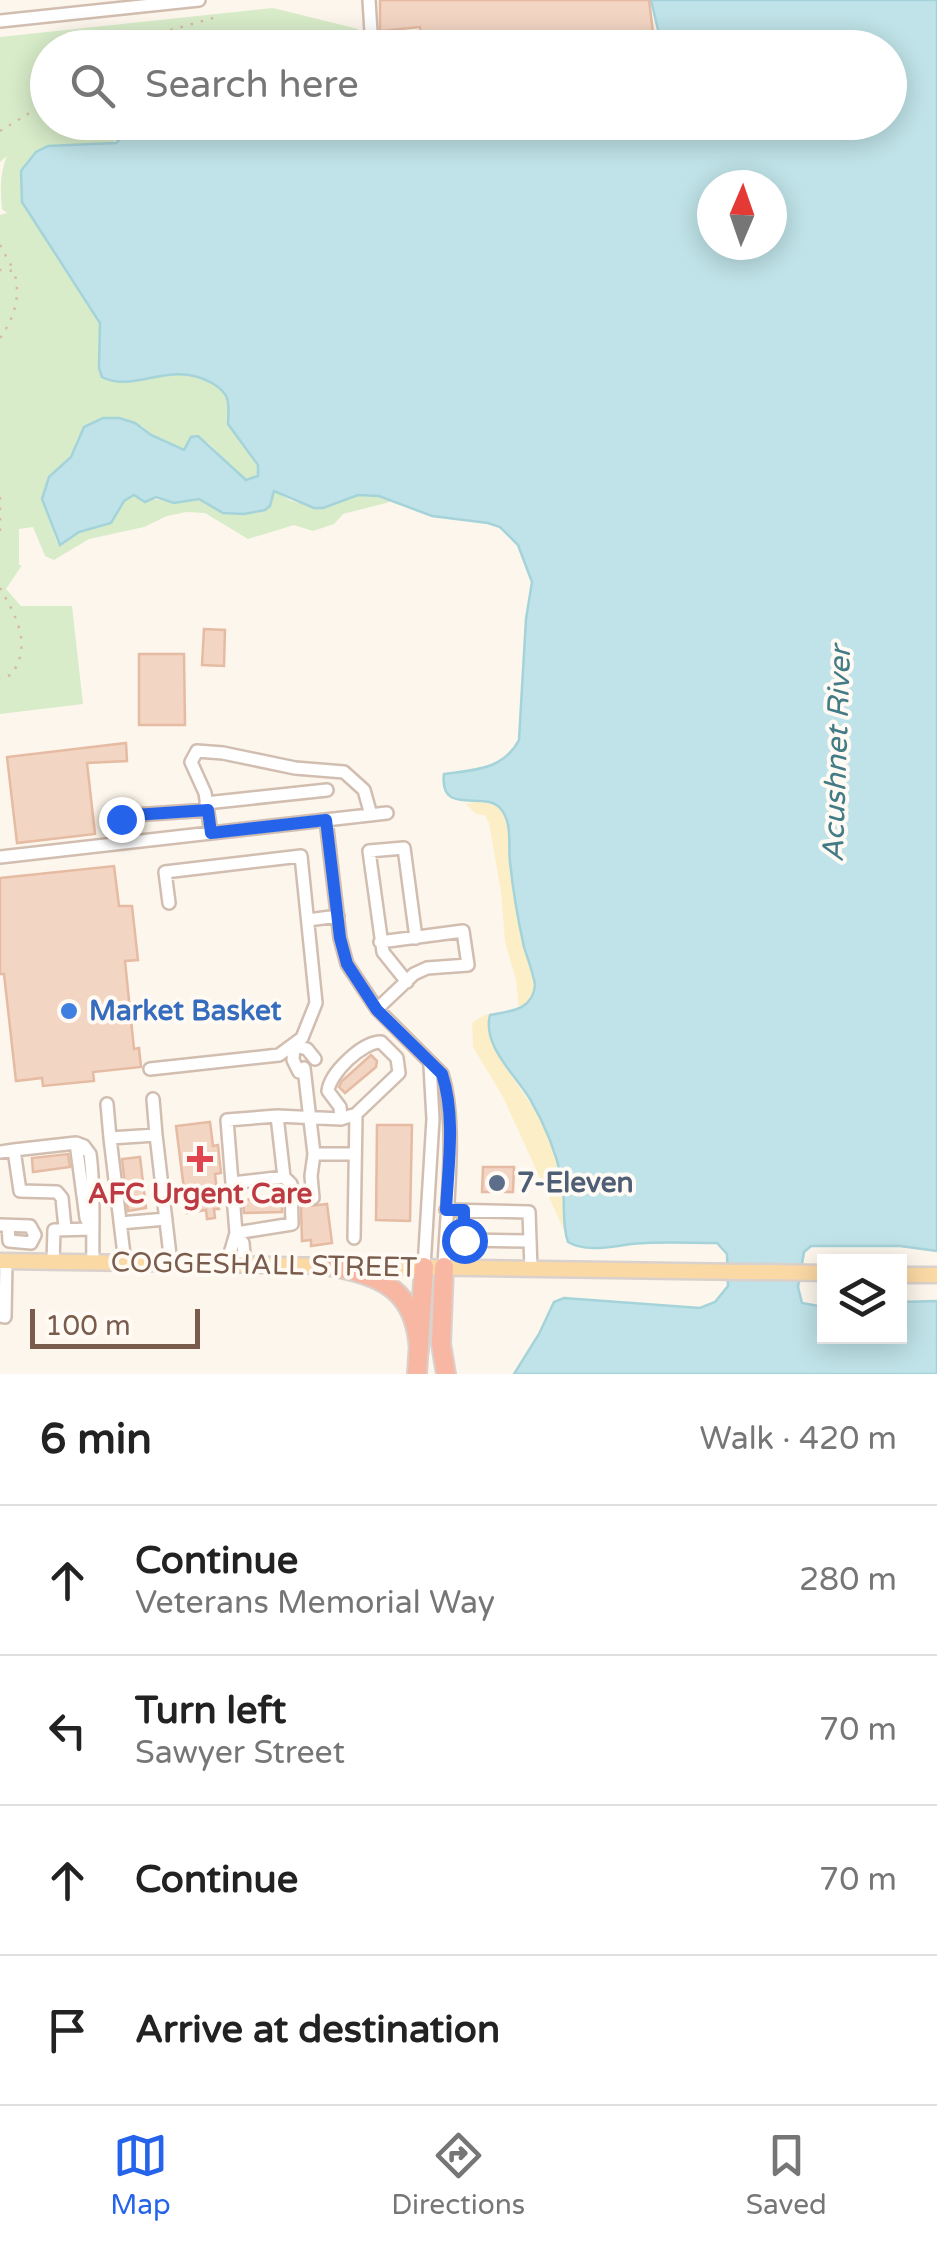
<!DOCTYPE html>
<html lang="en">
<head>
<meta charset="utf-8">
<style>
  :root { --surface:#fff; --page:#f2f2f2; --text:#222; --muted:#767676; --line:#e0e0e0; --accent:#2563eb }
  body { margin:0; font-family:"Varela Round",sans-serif; background:var(--page); color:var(--text) }
  .controls { position:absolute; right:30px; bottom:30px; display:grid; overflow:hidden; border-radius:0px; box-shadow:0 5px 25px #0003 }
  .controls button { width:90px; height:90px; display:grid; place-items:center; padding:0; border:0; border-bottom:2px solid var(--line); background:var(--surface); color:var(--text); font:50px sans-serif }
  .compass { position:absolute; left:697px; top:170px; width:90px; height:90px; border-radius:50%; background:var(--surface); box-shadow:0 5px 25px #0003; rotate:2deg }
  .scale { position:absolute; left:30px; bottom:25px; width:170px; box-sizing:border-box; padding-left:10px; border:5px solid #7a5c4d; border-top:0; font-size:28px; line-height:35px; white-space:nowrap; color:#7a5c4d; -webkit-text-stroke:8px #fffaf3; paint-order:stroke }
  .stop { position:absolute; width:30px; height:30px; margin:-22px; border:8px solid #2563eb; border-radius:50%; background:#fff }
  .stop.end { background:#2563eb; border-color:#fff; box-shadow:0 2px 10px #0008 }
  .list { margin:0; padding:0; list-style:none }
  h2 { display:flex; justify-content:space-between; align-items:center; height:130px; margin:0; padding:0 40px; font-size:42px }
  h2 small { font-size:32px; font-weight:400; color:var(--muted) }
  .list li { display:grid; grid-template-columns:65px 1fr auto; gap:30px; align-items:center; box-sizing:border-box; height:150px; padding:0 40px; border-top:2px solid var(--line) }
  .list b { display:block; font-size:38px; white-space:nowrap }
  .list p { margin:0; font-size:32px; white-space:nowrap; color:var(--muted) }
  .list em { font-size:32px; font-style:normal; color:var(--muted) }
  .icon { flex:none; width:55px; height:55px; fill:none; stroke:currentColor; stroke-width:2; stroke-linecap:round; stroke-linejoin:round }
  .map { position:relative; flex:none; width:937px; height:1374px; overflow:hidden }
  .search { position:absolute; background:var(--surface); box-shadow:0 5px 25px #0003; left:30px; right:30px; top:30px; height:110px; display:flex; align-items:center; gap:25px; box-sizing:border-box; padding:0 35px; border-radius:55px; color:var(--muted); font-size:38px }
  .sheet { height:730px; background:var(--surface) }
  nav { display:flex; justify-content:space-around; align-items:center; box-sizing:border-box; height:140px; border-top:2px solid var(--line); background:var(--surface); font-size:28px; color:var(--muted) }
  nav a { display:grid; justify-items:center; gap:5px }
  nav .on { color:var(--accent) }
  .map>svg:first-child { display:block }
</style>
</head>
<body>
<div class="map">
<svg width="937" height="1374" viewBox="0 0 937 1374">
  <rect width="100%" height="100%" fill="#fdf6ec"/>
  <path fill="#d8ecc9" fill-rule="evenodd" d="M273,8l85,21 3,18h-40l-49,-7 -47,8h-177v74l87,1c-22,27 -32,24 -67,21l-40,69c10,10 72,104 73,114 1,13 -2,28 -2,40l25,14 36,-8 39,3 24,13 7,12 -2,23 46,67 17,10 32,7 35,-13 21,1 11,6 -47,12 -9,10 -21,7 -19,-6 -46,14 -43,-26 -19,-1 -19,4 -23,11 -55,12 -35,21 -9,-4 -12,-29 -14,2v36h3l-16,24 15,17h51l11,98 -83,10v-499l7,-2 -5,-4c-2,-18 -2,-37 5,-53l-7,6v-125zM142,426l9,9 33,15 23,-8 39,38 -23,33 -24,-14 -25,4 -40,-8 -10,6 -13,22 -32,9 -15,12 -7,-2 -15,-42 7,-23 22,-20 7,-20z"/>
  <path fill="#fcefc7" d="M480,801l19,6 10,20 8,81 16,69 1,18 -4,7 -11,6 -3,-28 -11,-38 -4,-50 -12,-69 -4,-8 -9,-1 -10,-10z
    M486,1014l4,1c-8,31 39,81 53,109 16,32 25,70 21,106l-61,-133 -30,-50 -1,-24z"/>
  <path fill="#bfe3e8" stroke="#a5d3da" stroke-width="2.5" fill-rule="evenodd" d="M651,0h286v1251l-37,-5h-89l-7,6 -6,35 4,16 22,4v29h76v-34l37,-1v73h-423l25,-40 15,-32 10,-4 136,10 15,-6 13,-16 -1,-32 -10,-11c-23,0 -47,-1 -71,0 -24,0 -56,12 -78,-1 -7,-20 -2,-41 -6,-62 -6,-28 -18,-57 -32,-81 -15,-25 -48,-53 -40,-84 21,-4 43,-5 45,-30 -2,-13 -7,-25 -11,-38 -6,-27 -11,-57 -14,-85 -2,-17 3,-40 -10,-54 -16,-18 -61,9 -56,-34 30,-4 59,-4 75,-34l7,-121 6,-37 -14,-37 -18,-18 -12,-4 -56,-7 -53,-20 -21,-1 -35,13h-9l-40,-17 -4,15 -5,4 -21,4 -21,-1 -24,-14 -25,4 -18,-6 -11,5 -11,-7 -10,6 -13,22 -32,9 -19,13 -18,-46 7,-22 22,-20 13,-30 19,-9h16l16,5 16,12 33,15 7,-13 7,-1 48,44 12,-4v-11l-30,-41c1,-21 3,-30 -16,-41 -43,-24 -77,11 -110,-6l-3,-9 1,-45 -78,-121 -1,-31 15,-19 12,-6 68,-3 19,-20 755,-1v-74l-228,-1zM712,185h60v60h-60z"/>
  <path fill="#f3d5c3" stroke="#e6bba3" stroke-width="2.5" d="M380,0h269l6,48h-233l-2,-21 -40,4z
    M204,629l21,1 -1,36 -22,-1z
    M139,654h45l1,71h-46z
    M126,743l1,18 -40,2 8,71 -78,9 -10,-86z
    M114,866l5,40h13l6,54 -13,1 9,88 5,-1 2,19 -48,5 1,9 -51,5 -1,-8 -26,3 -12,-107h-4v-96z
    M371,1055l6,6 -1,6 -31,26 -6,-6 3,-6z
    M210,1122l3,24 5,-1 3,28 -6,1 4,35h-5l1,9 -8,1 -1,-9 -19,3 -11,-87z
    M377,1125h35l-2,96 -34,-1z
    M68,1154l2,13 -37,5 -1,-14z
    M140,1157l6,51 -18,3 -6,-52z
    M483,1167h31l-1,25h-31z
    M282,1197v15l-38,1 -1,-10 8,-5z
    M327,1204l5,39 -21,3v-6l-9,1 -1,-34z"/>
  <g fill="none" stroke-linecap="round" stroke-linejoin="round">
    <g stroke="#d1beb0" stroke-width="16">
      <path id="minor" d="M369,0l3,48
        M0,21l199,-21
        M206,803l121,-13
        M326,820l14,118 7,26 30,45 65,65c16,48 4,140 2,193
        M211,833l-6,-40 -14,-31 6,-11 26,2 72,15 49,4 20,18 7,25
        M115,844l6,-25 13,-4 74,-5
        M0,857l387,-44
        M308,920l30,-4
        M407,982l-24,-30 -14,-101 35,-3 12,90
        M377,1009l37,-35 13,-6 41,-3 -5,-34 -83,11
        M304,1068l10,86h40
        M150,1069l129,-14 23,-17 14,-35 -15,-147 -136,16 4,31
        M299,1072l-6,-12 1,-14 13,3 8,10
        M153,1099l3,36
        M107,1104l3,34
        M76,1143l10,75 6,11
        M14,1150l62,-7 8,3 6,8c5,37 2,71 3,109
        M0,1152l14,-2 6,41 37,1 5,6 3,30
        M232,1183l52,-6 -7,-61
        M313,1198l-2,-22 3,-22
        M446,1210l83,2 2,57
        M464,1211l-1,29 67,1
        M120,1223l46,-4
        M0,1225l30,1 5,9 -4,8 -22,-2 -1,-15
        M236,1233l56,-9 -1,-40 -7,-7
        M354,1238l2,-124
        M53,1262l1,-32 38,-1
        M125,1263l-15,-125 46,-3 15,129
        M227,1264l9,-31
        M245,1265l-2,-22 -7,-10 -9,-113 50,-4 64,3 15,-5 43,-41 -2,-15 -16,-16c-19,0 -51,31 -53,49l12,16 1,12
        M424,1267l9,-148 -3,-53
        M0,1316l5,1 1,-56"/>
    </g>
    <g stroke="#dad1cd" stroke-width="19">
      <path id="major" d="M0,1261l824,12
        M900,1275h37"/>
    </g>
    <g stroke="#dad1cd" stroke-width="22">
      <path id="highway" d="M328,1266c54,10 88,23 91,85
        M444,1267l-3,77 5,30
        M417,1374l7,-107"/>
    </g>
    <path stroke="#d9b8a5" stroke-width="2.5" stroke-dasharray="2.5 8" stroke-linecap="butt" d="M145,48l19,-16 56,-16
      M0,131l31,-19 17,-5
      M0,245l14,26 -14,-1
      M0,338c15,-21 21,-42 14,-67
      M0,497v35
      M0,588c16,28 33,57 11,87l-11,3"/>
    <use href="#minor" stroke="#fff" stroke-width="11"/>
    <use href="#major" stroke="#fbd9a5" stroke-width="14"/>
    <use href="#highway" stroke="#f7b7a3" stroke-width="18"/>
  </g>
  <g fill="none" stroke-linecap="round" stroke-linejoin="round">
    <path stroke="#2563eb" stroke-width="12" d="M121,819l13,-4 74,-5 3,23 115,-13 14,118 7,26 30,46 65,64c14,43 6,92 4,136h18v30"/>
  </g>
  <circle fill="#3f7fe0" stroke="#fffaf3" stroke-width="4" cx="69" cy="1011" r="10"/>
  <path fill="#e0444e" stroke="#fffaf3" stroke-width="4" d="M195 1144h10v10h10v10h-10v10h-10v-10h-10v-10h10z"/>
  <circle fill="#5c6f8a" stroke="#fffaf3" stroke-width="4" cx="497" cy="1183" r="10"/>
  <g text-anchor="middle" dominant-baseline="central" stroke-width="8" stroke-linejoin="round" paint-order="stroke">
    <g font-size="28" font-weight="bold" fill="#366cbe" stroke="#fffaf3" text-anchor="start">
      <text x="89" y="1011">Market Basket</text>
    </g>
    <g font-size="28" font-weight="bold" fill="#4e5e75" stroke="#fffaf3" text-anchor="start">
      <text x="517" y="1183">7-Eleven</text>
    </g>
    <g font-size="28" font-weight="bold" fill="#be3a42" stroke="#fffaf3">
      <text x="200" y="1194">AFC Urgent Care</text>
    </g>
    <g font-size="28" fill="#7a5c4d" stroke="#fffaf3">
      <text transform="translate(264 1265) rotate(1)">COGGESHALL STREET</text>
    </g>
    <g font-size="30" font-style="italic" fill="#437c86" stroke="#fffaf3">
      <text transform="translate(837 754) rotate(-88)">Acushnet River</text>
    </g>
  </g>
</svg>
<div class="controls">
<button><svg class="icon" aria-label="layers" viewBox="0 0 24 24"><path d="M12 4l9 5-9 5-9-5zM3 14l9 5 9-5"/></svg></button>
</div>
<svg class="compass" viewBox="-18 -18 36 36"><path d="M0-13l5 13h-10z" fill="#e53935"/><path d="M0 13l5-13h-10z" fill="#767676"/></svg>
<div class="scale">100 m</div>
<div class="stop" style="left:464px;top:1240px"></div>
<div class="stop end" style="left:121px;top:819px"></div>
<div class="search"><svg class="icon" aria-label="search" viewBox="0 0 24 24"><circle cx="10" cy="10" r="6"/><path d="M15 15l6 6"/></svg>Search here</div>
</div>
<section class="sheet">
<h2>6 min<small>Walk · 420 m</small></h2>
<ul class="list">
<li><svg class="icon" aria-label="ahead" viewBox="0 0 24 24"><path d="M12 20V5M6 11l6-6 6 6"/></svg><div><b>Continue</b><p>Veterans Memorial Way</p></div><em>280 m</em></li>
<li><svg class="icon" aria-label="left" viewBox="0 0 24 24"><path d="M17 20v-9H6M10 6l-5 5 5 5"/></svg><div><b>Turn left</b><p>Sawyer Street</p></div><em>70 m</em></li>
<li><svg class="icon" aria-label="ahead" viewBox="0 0 24 24"><path d="M12 20V5M6 11l6-6 6 6"/></svg><div><b>Continue</b></div><em>70 m</em></li>
<li><svg class="icon" aria-label="arrive" viewBox="0 0 24 24"><path d="M6 21V4h12l-3 4 3 4H6"/></svg><div><b>Arrive at destination</b></div></li>
</ul>
</section>
<nav>
<a class="on"><svg class="icon" aria-label="map" viewBox="0 0 24 24"><path d="M3 6l6-2 6 2 6-2v14l-6 2-6-2-6 2zM9 4v14M15 6v14"/></svg>Map</a>
<a><svg class="icon" aria-label="directions" viewBox="0 0 24 24"><path d="M12 3l9 9-9 9-9-9zM9 14v-3h6M13 9l2 2-2 2"/></svg>Directions</a>
<a><svg class="icon" aria-label="saved" viewBox="0 0 24 24"><path d="M7 4h10v16l-5-4-5 4z"/></svg>Saved</a>
</nav>
</body>
</html>
